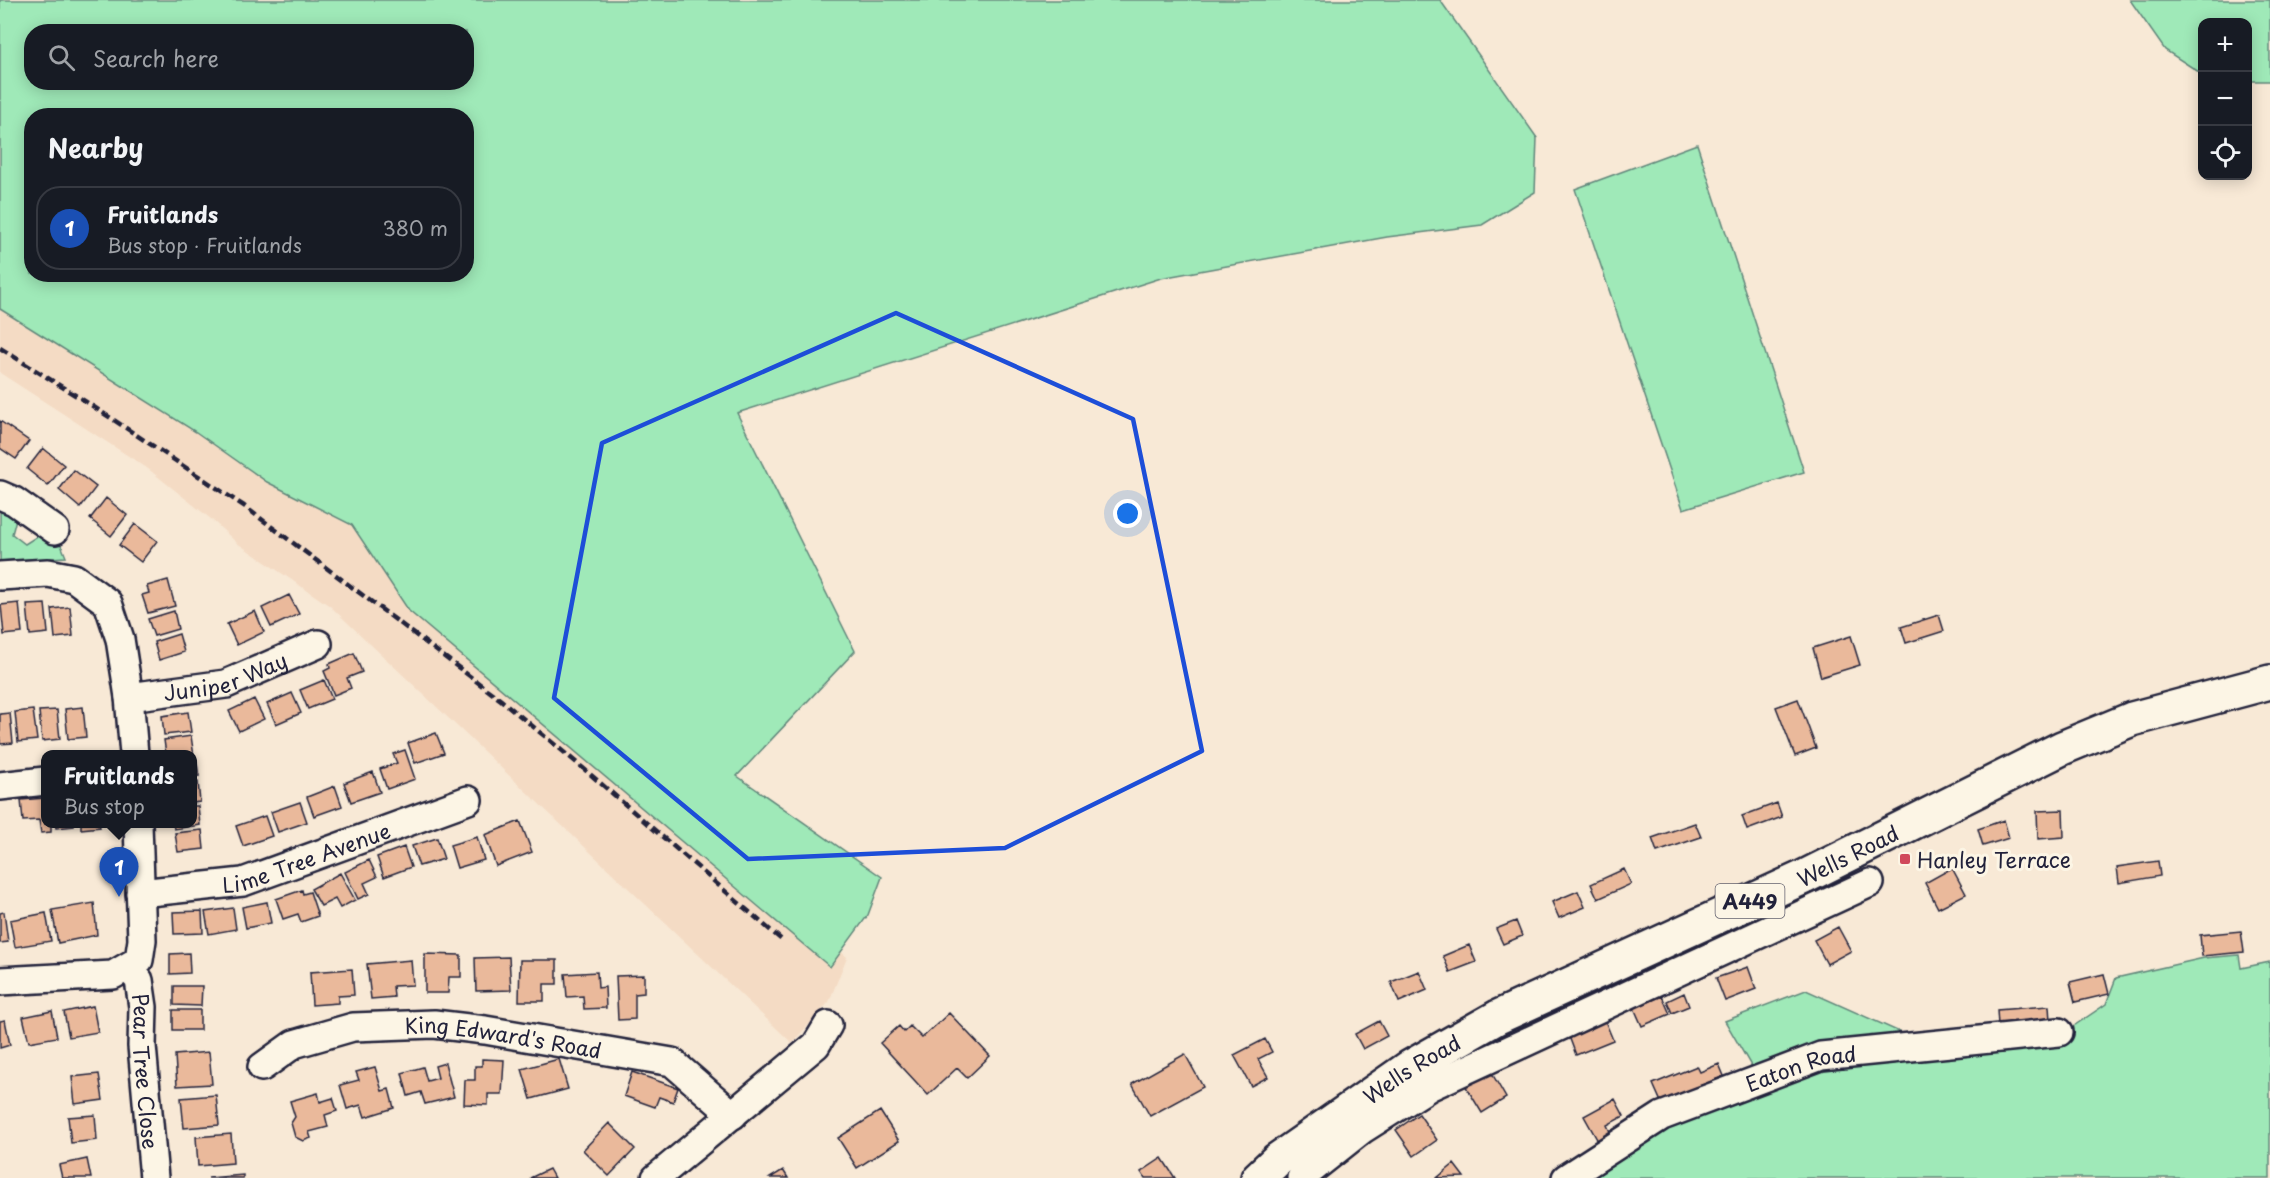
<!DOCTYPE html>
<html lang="en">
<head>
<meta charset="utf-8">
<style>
  :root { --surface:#171b24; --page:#20242c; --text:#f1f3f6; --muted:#9ea1a6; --line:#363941; --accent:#b45309 }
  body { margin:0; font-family:"Playpen Sans",sans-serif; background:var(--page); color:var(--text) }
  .controls { position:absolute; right:18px; top:18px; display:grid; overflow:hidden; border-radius:12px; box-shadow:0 3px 15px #0003 }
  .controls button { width:54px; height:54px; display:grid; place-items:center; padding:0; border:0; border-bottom:2px solid var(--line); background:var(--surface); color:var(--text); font:30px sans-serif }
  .you { position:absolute; left:1128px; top:514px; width:21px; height:21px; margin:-15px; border:4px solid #fff; border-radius:50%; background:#1a73e8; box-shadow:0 0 0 9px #1a73e833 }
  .badge { display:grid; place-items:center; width:39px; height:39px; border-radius:50%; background:var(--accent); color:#fff; font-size:20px; font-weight:700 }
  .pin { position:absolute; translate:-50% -50px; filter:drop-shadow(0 2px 3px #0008) }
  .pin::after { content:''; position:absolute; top:32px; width:21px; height:18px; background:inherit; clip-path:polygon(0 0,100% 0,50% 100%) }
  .popup { position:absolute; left:41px; top:750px; width:156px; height:78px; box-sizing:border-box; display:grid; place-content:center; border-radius:12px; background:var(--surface); filter:drop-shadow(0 2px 4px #0005); font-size:20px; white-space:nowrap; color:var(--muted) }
  .popup b { font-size:22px; color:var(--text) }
  .popup::after { content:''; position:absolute; left:50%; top:100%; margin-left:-12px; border:12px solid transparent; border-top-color:var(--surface) }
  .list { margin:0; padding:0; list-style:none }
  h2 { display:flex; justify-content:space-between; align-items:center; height:78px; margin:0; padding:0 24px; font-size:26px }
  h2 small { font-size:20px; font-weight:400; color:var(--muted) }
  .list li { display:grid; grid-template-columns:39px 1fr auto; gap:18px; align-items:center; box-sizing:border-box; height:84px; margin:0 12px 12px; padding:0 12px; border:2px solid var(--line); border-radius:24px }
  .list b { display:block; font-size:22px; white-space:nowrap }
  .list p { margin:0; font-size:20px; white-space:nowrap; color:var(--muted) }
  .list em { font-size:20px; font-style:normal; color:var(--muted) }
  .icon { flex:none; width:33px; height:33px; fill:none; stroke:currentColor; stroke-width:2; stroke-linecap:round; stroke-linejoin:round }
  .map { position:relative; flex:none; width:2270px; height:1178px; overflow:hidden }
  .search { position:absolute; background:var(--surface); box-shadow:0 3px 15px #0003; left:24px; top:24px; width:450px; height:66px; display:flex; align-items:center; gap:15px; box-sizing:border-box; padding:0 21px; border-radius:24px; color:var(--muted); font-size:22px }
  .panel { position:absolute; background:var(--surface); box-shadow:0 3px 15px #0003; left:24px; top:108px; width:450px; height:174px; border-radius:24px }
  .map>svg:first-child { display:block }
</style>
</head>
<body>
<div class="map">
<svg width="2270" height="1178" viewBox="0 0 2270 1178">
  <rect width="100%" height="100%" fill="#f8e9d6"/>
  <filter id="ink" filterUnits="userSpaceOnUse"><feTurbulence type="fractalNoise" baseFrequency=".0167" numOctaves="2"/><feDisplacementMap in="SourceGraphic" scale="12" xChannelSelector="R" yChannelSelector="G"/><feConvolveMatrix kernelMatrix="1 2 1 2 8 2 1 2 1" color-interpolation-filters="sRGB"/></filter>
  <g filter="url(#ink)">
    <path fill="#f4dbc4" d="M0,309l196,123 71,50 85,43 495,432 -18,45 -37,41 -462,-437 -93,-63 -26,-24 -64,-51 -147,-95z"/>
    <path fill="#9fe9b8" stroke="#60867a" stroke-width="1.5" fill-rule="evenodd" d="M0,0h1440l97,138 -2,54 -53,33 -95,12 -226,41 -424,135 118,238 -118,125 145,101 -14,38 -38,52 -421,-356 -57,-86 -85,-43 -71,-50 -196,-123zM32,32h434v50h-434zM32,116h434v158h-434z
      M2130,0h140v81h-22v-59h-46v52l-37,-24z
      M1697,144l107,328 -121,37 -108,-320z
      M0,502l16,17 -4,15 13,10 14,-9 20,5 7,17 -66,4z
      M2239,955l2,13 29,-6v216h-691l175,-107 -29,-50 81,-31 98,44 152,9 6,-9 44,-30 10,-26 88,-20z"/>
    <path fill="#eab99b" stroke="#22223b" stroke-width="1.5" d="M0,421l29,20 -13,18 -16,-11z
      M43,448l21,17 -16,21 -21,-17z
      M74,470l22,17 -16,21 -21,-18z
      M106,498l21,17 -16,21 -21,-17z
      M135,524l22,17 -16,21 -22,-17z
      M168,580l7,26 -27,7 -6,-18 7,-2 -2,-7z
      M289,595l10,19 -28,13 -9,-19z
      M19,603l3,30 -18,2 -3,-30z
      M45,604l3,29 -18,2 -3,-30z
      M70,607l3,29 -18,2 -3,-29z
      M174,611l4,18 -24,7 -6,-17z
      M255,611l9,21 -27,13 -10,-21z
      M1939,615l5,16 -38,12 -5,-16z
      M179,634l5,18 -25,8 -5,-18z
      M1851,636l9,29 -39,12 -8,-29z
      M354,653l8,19 -15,6 4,10 -17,7 -10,-24 6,-3 -1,-4z
      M324,680l8,19 -24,10 -8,-19z
      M292,693l9,20 -25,11 -9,-20z
      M254,699l10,20 -25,12 -10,-20z
      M1798,699l18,49 -21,8 -19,-49z
      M83,707l3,30 -18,2 -3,-30z
      M33,710l4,30 -19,2 -3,-30z
      M57,710l3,29 -18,2 -3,-30z
      M188,712l3,20 -27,3 -2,-19z
      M10,713l3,30 -13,1v-30z
      M436,733l8,20 -29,10 -7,-20z
      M191,736l3,20 -28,-2 -2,-14z
      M405,750l10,29 -28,10 -7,-20 17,-6 -4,-9z
      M192,757h4l3,19 -7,1z
      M373,772l7,20 -29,10 -7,-19z
      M198,782l2,20 -8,1v-20z
      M335,786l7,20 -28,10 -7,-19z
      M45,798v26h6v8l-10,1 -2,-13 -16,1 -2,-21z
      M300,802l7,20 -29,10 -7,-20z
      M1777,803l5,14 -35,13 -5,-14z
      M192,806h6l2,19 -26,4 -1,-5h19z
      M2063,810l1,27 -26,2 -1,-28z
      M265,816l7,20 -29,10 -7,-20z
      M2004,820l5,18 -26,8 -5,-17z
      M520,821l12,31 -36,14 -11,-31z
      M1695,823l6,14 -44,15 -5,-14z
      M55,824h19v2l-18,2z
      M81,824h18l1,3 -19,2z
      M202,830l2,19 -26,3 -3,-19z
      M477,837l7,23 -27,8 -7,-23z
      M437,838l7,21 -25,7 -7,-20z
      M404,847l7,20 -27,10 -7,-20z
      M369,860l8,17 -13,6 5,11 -11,5 -13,-27z
      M2158,861l2,15 -41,7 -2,-16z
      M1952,868l14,26 -28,14 -13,-25z
      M1624,869l7,15 -33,15 -7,-15z
      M340,873l15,27 -15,8 -5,-9 -14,7 -10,-17z
      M302,890l1,4 7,-2 8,24 -17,6 -3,-8 -15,5 -7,-20z
      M1578,891l7,16 -26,11 -7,-16z
      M267,902l4,21 -25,5 -4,-21z
      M94,903l3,32 -39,8 -6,-33z
      M233,908l3,21 -27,5 -4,-22z
      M202,911l1,22 -29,1 -1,-22z
      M4,912l4,30 -8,1v-30z
      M46,913l5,28 -36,6 -5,-27z
      M1516,921l6,15 -19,8 -7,-15z
      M1838,927l13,24 -24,13 -13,-24z
      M2241,931l3,21 -42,4 -2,-21z
      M1469,945l7,17 -26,10 -7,-16z
      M189,953l1,20 -20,1v-20z
      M425,954l36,1v22h-12l-1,16h-23z
      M509,957l2,33 -35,1 -1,-33z
      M411,960l2,25 -20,1 1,11 -23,2 -4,-35z
      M520,960h37v24h-13v17h-25z
      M1748,967l8,22 -31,12 -9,-23z
      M352,969l2,26 -16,1v7l-26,2 -2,-33z
      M1419,971l8,19 -28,12 -8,-20z
      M597,972l1,16 7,-1 1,21 -22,1 -1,-13 -16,1 -2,-23z
      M2104,974l5,20 -34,8 -5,-20z
      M644,975v18l-9,1v25l-17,1 -2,-44z
      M174,986h28l-1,20 -27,-1z
      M1684,993l5,13 -17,7 -5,-12z
      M1662,996l8,18 -28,12 -8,-18z
      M93,1006l5,26 -29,5 -5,-25z
      M2049,1006l1,15 -52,4 -1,-15z
      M173,1010h27v20h-27z
      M52,1011l5,26 -28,5 -6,-25z
      M949,1013l41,43 -23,22 -10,-10 -29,27 -48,-52 19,-17 5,6 6,-6 12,12z
      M1603,1016l10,24 -37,15 -9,-24z
      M5,1020l5,25 -10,3v-27z
      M1379,1021l8,15 -24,13 -8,-15z
      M1265,1039l7,13 -14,7 10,18 -17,9 -17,-31z
      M209,1052l3,32 -35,2 -2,-31z
      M1185,1054l18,33 -53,29 -18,-32z
      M482,1059l22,1 -2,34h-14v11l-24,-1 1,-24h10v-14h7z
      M559,1059l9,30 -37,10 -9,-30z
      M445,1063l9,34 -29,7 -4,-12 -13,4 -6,-23 21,-6 4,14 11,-3 -3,-12z
      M1719,1064l5,12 -63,26 -8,-18 44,-18 3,6z
      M375,1067l7,24 7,-2 5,19 -29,9 -4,-12 -14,4 -7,-24 19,-5 -3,-8z
      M1490,1070l16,28 -24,15 -17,-28z
      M632,1072l46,16 -5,14 -14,-5 -4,10 -31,-11z
      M99,1074l4,26 -28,4 -3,-27z
      M318,1093l2,9 13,-4 4,13 -12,4 3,12 -19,5 2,6 -8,3 -8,-4 -4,-14 4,-6 -5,-16z
      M216,1095l3,30 -35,3 -3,-30z
      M1615,1099l9,17 -17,9 4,9 -13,7 -14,-25z
      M880,1111l19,30 -42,27 -19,-30z
      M1419,1114l18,26 -23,16 -18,-26z
      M95,1115l2,25 -26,3 -3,-26z
      M609,1123l26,26 -26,27 -26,-26z
      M231,1134l2,29 -35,3 -2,-29z
      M1162,1158l13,20h-30l-4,-6z
      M87,1159l4,19h-29l-3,-13z
      M1454,1164l10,13 -27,1z
      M549,1169l5,9h-24z
      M783,1170l5,8h-18z
      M243,1175v3h-35z"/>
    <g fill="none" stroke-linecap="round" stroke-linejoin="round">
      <g stroke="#22223b" stroke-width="32">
        <g id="minor">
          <path d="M0,495l14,6 41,29"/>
          <path d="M0,576l48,-3 26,5 34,25 12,36 9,58 5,57"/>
          <path id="s1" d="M129,697l97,-13 92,-40"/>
          <path d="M0,786l45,-5"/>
          <path id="s2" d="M140,893l103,-11 225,-82"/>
          <path id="s3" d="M128,968l11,12 4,27 -1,39 12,132"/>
          <path d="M0,981l113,-6 26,-15 3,-20 -4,-116"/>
          <path id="s4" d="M262,1067l32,-23 59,-17 81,-3 51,6 187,32 61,53"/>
          <path d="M656,1178l160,-133 12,-20"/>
          <path d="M1301,1178l62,-49 66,-42 441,-204"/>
          <path id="s5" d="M1566,1178l96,-62 159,-60 238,-24"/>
        </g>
      </g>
      <g stroke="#22223b" stroke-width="38">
        <g id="highway">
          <path id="s6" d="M1258,1178l19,-18 133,-93 88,-50 306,-140 258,-129 70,-29 138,-37"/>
        </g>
      </g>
      <use href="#minor" stroke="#fcf5e5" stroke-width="27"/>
      <use href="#highway" stroke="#fcf5e5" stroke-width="33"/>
      <path stroke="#22223b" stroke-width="4.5" stroke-dasharray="9 4.5" stroke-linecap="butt" d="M0,348l91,57 153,101 169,127 88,67 82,68 201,174"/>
    </g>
  </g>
  <path fill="none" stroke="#1d4ed8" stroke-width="4.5" stroke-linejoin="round" d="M896,313l237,106 69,332 -197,97 -257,11 -194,-161 48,-255z"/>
  <rect fill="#d1495b" stroke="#fcf5e5" stroke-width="2" x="1899" y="853" width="12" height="12" rx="3"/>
  <g text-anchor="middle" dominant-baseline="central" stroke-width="6" stroke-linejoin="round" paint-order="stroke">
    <rect fill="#fcf5e5" stroke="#63616e" stroke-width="1.5" x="1715.5" y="884" width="69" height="34" rx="4.5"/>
    <g font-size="20" font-weight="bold" fill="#22223b">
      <text x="1750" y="901">A449</text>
    </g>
    <g font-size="21" fill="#22223b" stroke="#fcf5e5">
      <text stroke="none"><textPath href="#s1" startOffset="99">Juniper Way</textPath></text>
      <text stroke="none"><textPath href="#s2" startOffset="171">Lime Tree Avenue</textPath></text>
      <text stroke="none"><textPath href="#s6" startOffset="675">Wells Road</textPath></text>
      <text stroke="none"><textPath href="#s4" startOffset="252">King Edward's Road</textPath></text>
      <text stroke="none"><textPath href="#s6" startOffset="189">Wells Road</textPath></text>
      <text stroke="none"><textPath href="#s5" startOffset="262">Eaton Road</textPath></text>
      <text stroke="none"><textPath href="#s3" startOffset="108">Pear Tree Close</textPath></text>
    </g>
    <g font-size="21" fill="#22223b" stroke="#fcf5e5" text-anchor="start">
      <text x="1917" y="859">Hanley Terrace</text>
    </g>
  </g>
</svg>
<div class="controls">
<button>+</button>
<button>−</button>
<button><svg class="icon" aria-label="locate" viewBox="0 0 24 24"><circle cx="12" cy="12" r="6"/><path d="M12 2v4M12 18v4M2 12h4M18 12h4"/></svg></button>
</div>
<div class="you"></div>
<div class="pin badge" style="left:119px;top:897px;background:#1a4fb4">1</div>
<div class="popup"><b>Fruitlands</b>Bus stop</div>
<div class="search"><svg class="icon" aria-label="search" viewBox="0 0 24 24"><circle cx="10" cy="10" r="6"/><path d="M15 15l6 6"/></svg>Search here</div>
<section class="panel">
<h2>Nearby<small></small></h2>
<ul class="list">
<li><span class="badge" style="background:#1a4fb4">1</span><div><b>Fruitlands</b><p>Bus stop · Fruitlands</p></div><em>380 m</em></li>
</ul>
</section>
</div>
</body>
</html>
